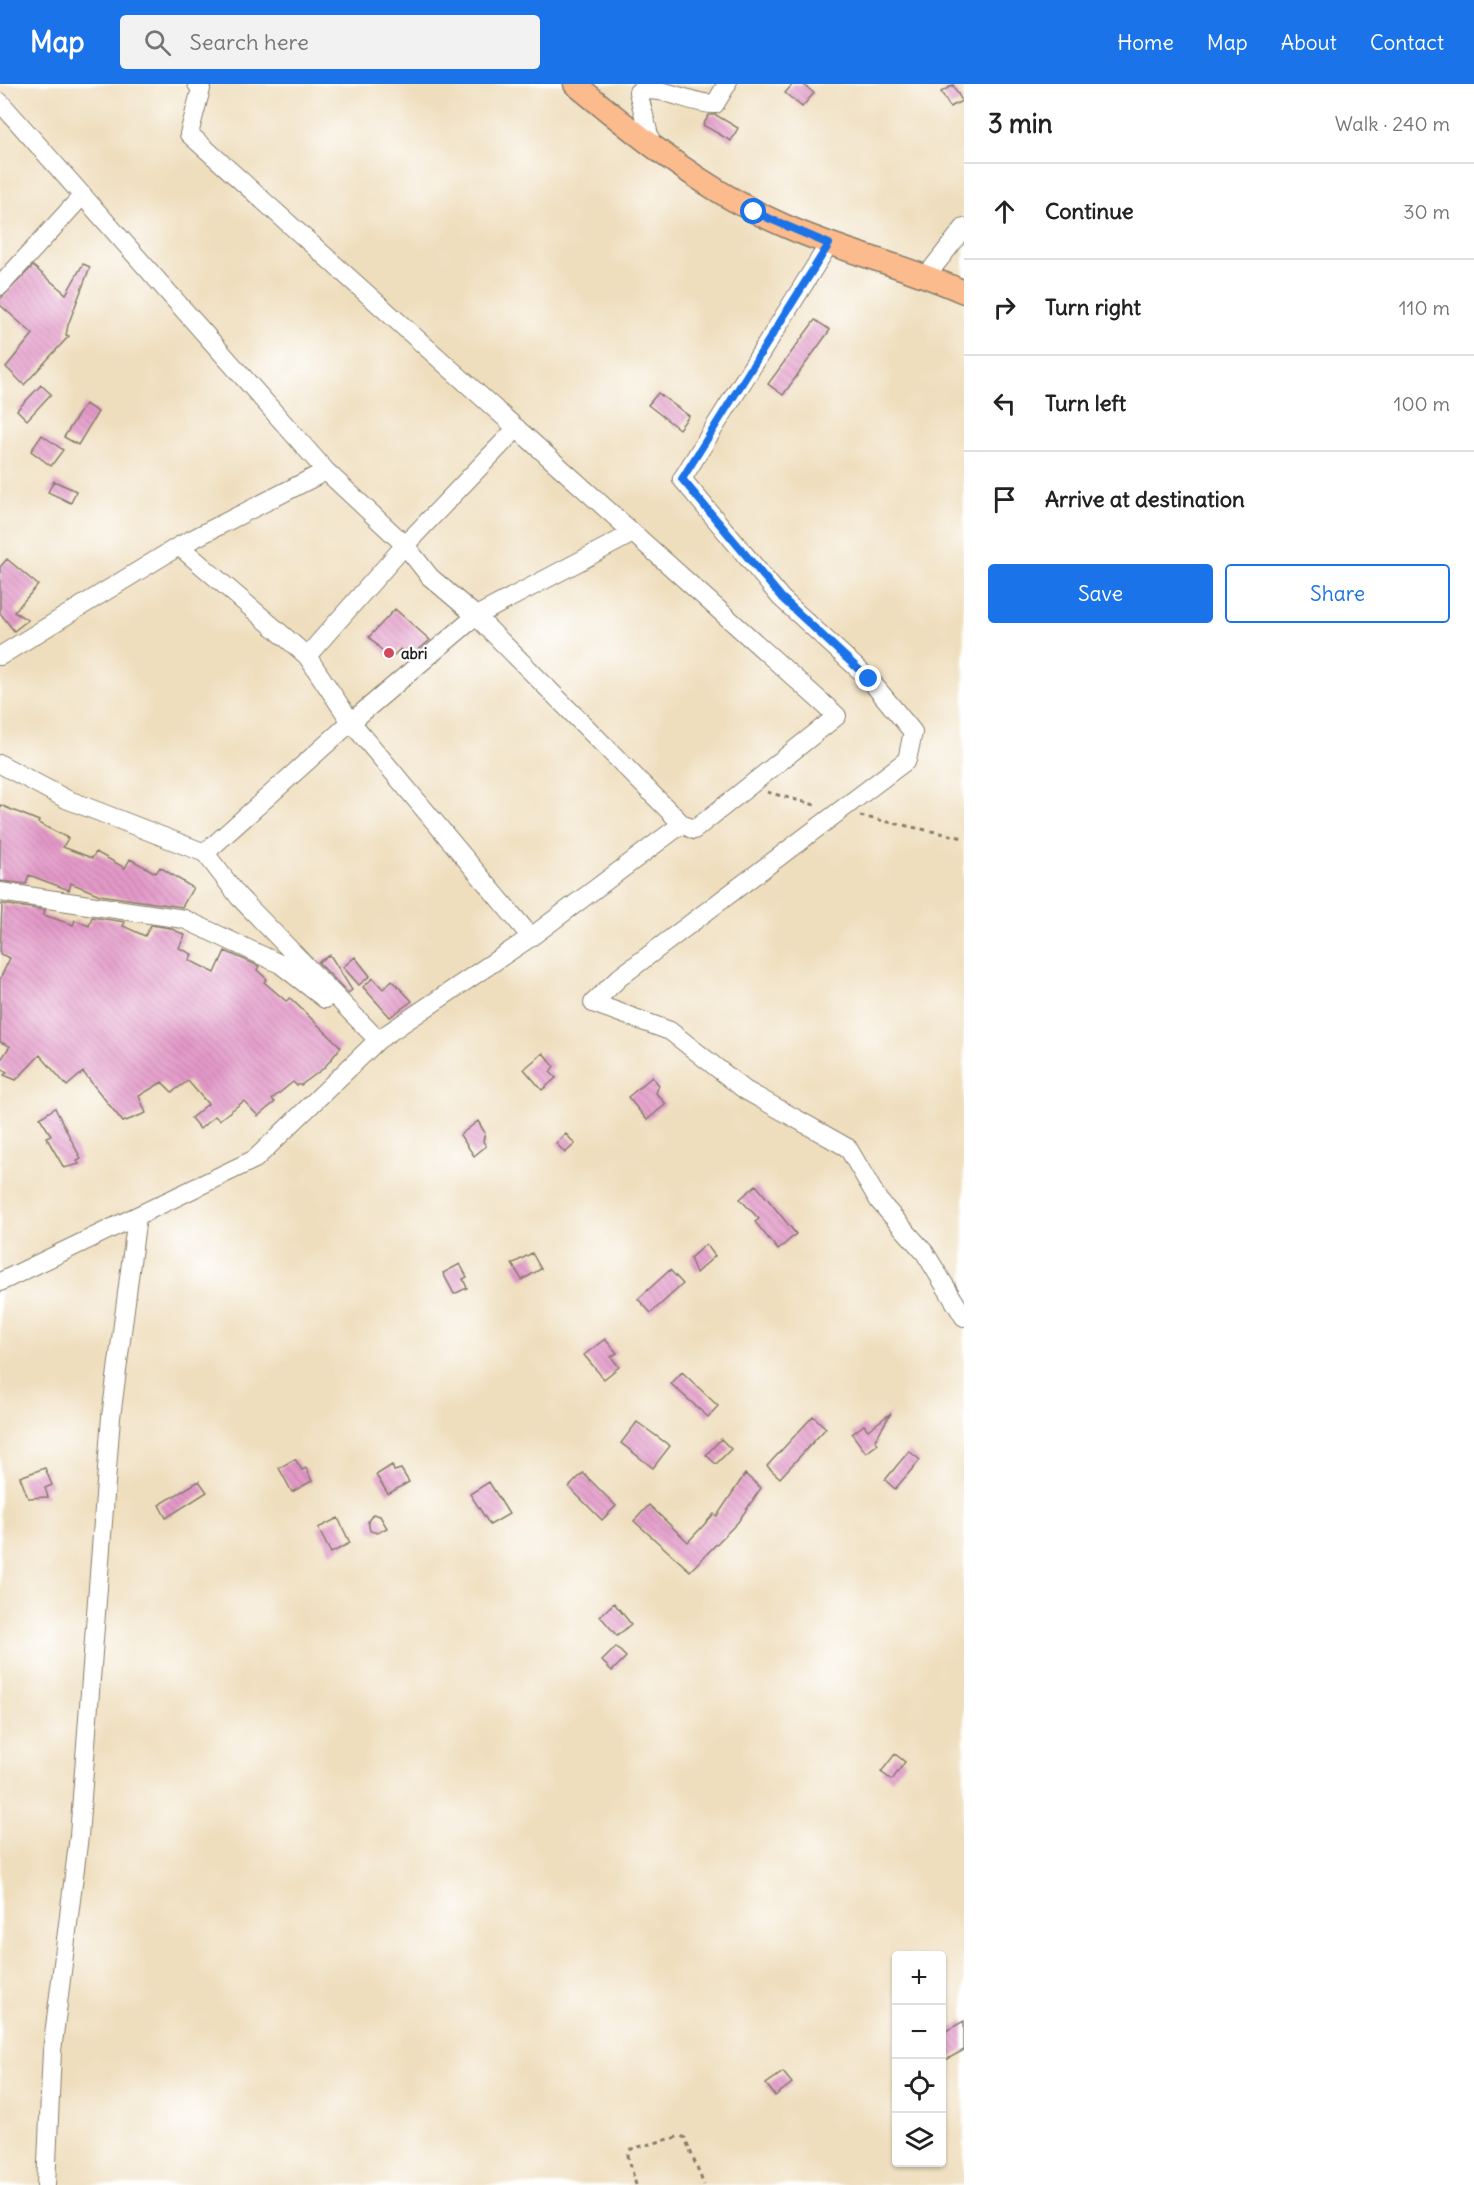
<!DOCTYPE html>
<html lang="en">
<head>
<meta charset="utf-8">
<style>
  :root { --surface:#fff; --page:#f2f2f2; --text:#222; --muted:#767676; --line:#e0e0e0; --accent:#1a73e8 }
  body { margin:0; font-family:Delius,sans-serif; background:var(--page); color:var(--text) }
  .controls { position:absolute; right:18px; bottom:18px; display:grid; overflow:hidden; border-radius:6px; box-shadow:0 2px 4px #0004 }
  .controls button { width:54px; height:54px; display:grid; place-items:center; padding:0; border:0; border-bottom:2px solid var(--line); background:var(--surface); color:var(--text); font:30px sans-serif }
  .stop { position:absolute; width:18px; height:18px; margin:-14px; border:4px solid #1a73e8; border-radius:50%; background:#fff }
  .stop.end { background:#1a73e8; border-color:#fff; box-shadow:0 2px 6px #0008 }
  .list { margin:0; padding:0; list-style:none }
  h2 { display:flex; justify-content:space-between; align-items:center; height:78px; margin:0; padding:0 24px; font-size:26px }
  h2 small { font-size:20px; font-weight:400; color:var(--muted) }
  .list li { display:grid; grid-template-columns:39px 1fr auto; gap:18px; align-items:center; box-sizing:border-box; height:96px; padding:0 24px; border-top:2px solid var(--line) }
  .list b { display:block; font-size:22px; white-space:nowrap }
  .list em { font-size:20px; font-style:normal; color:var(--muted) }
  .actions { display:flex; gap:12px; padding:18px 24px }
  .actions a { flex:1; padding:14px 0; border:2px solid var(--accent); border-radius:6px; text-align:center; font-size:21px; color:var(--accent) }
  .actions .main { background:var(--accent); color:#fff }
  .icon { flex:none; width:33px; height:33px; fill:none; stroke:currentColor; stroke-width:2; stroke-linecap:round; stroke-linejoin:round }
  .map { position:relative; flex:none; width:964px; height:2101px; overflow:hidden }
  header { display:flex; align-items:center; gap:36px; box-sizing:border-box; height:84px; padding:0 30px; background:var(--accent); color:#fff }
  header strong { font-size:28px }
  nav { display:flex; gap:33px; margin-inline-start:auto; font-size:21px }
  .search { width:420px; height:54px; background:var(--page); display:flex; align-items:center; gap:15px; box-sizing:border-box; padding:0 21px; border-radius:6px; color:var(--muted); font-size:22px }
  main { display:flex }
  aside { flex:1; background:var(--surface) }
  .map>svg:first-child { display:block }
</style>
</head>
<body>
<header>
<strong>Map</strong>
<div class="search"><svg class="icon" aria-label="search" viewBox="0 0 24 24"><circle cx="10" cy="10" r="6"/><path d="M15 15l6 6"/></svg>Search here</div>
<nav><a>Home</a><a>Map</a><a>About</a><a>Contact</a></nav>
</header>
<main>
<div class="map">
<svg width="964" height="2101" viewBox="0 0 964 2101">
  <defs>
    <pattern id="building-back-hatch" width="6" height="6" patternUnits="userSpaceOnUse" patternTransform="scale(1.5)"><rect width="6" height="6" fill="#e399c8"/><path d="M-1 5l2 2M0 0l6 6M5-1l2 2" fill="none" stroke="#c283ab"/></pattern>
  </defs>
  <rect width="100%" height="100%" fill="#fff"/>
  <filter id="ink" filterUnits="userSpaceOnUse"><feTurbulence type="fractalNoise" baseFrequency=".0167" numOctaves="2"/><feDisplacementMap in="SourceGraphic" scale="12" xChannelSelector="R" yChannelSelector="G"/><feConvolveMatrix kernelMatrix="1 2 1 2 8 2 1 2 1" color-interpolation-filters="sRGB"/></filter>
  <filter id="wash" filterUnits="userSpaceOnUse"><feTurbulence type="fractalNoise" baseFrequency=".008" numOctaves="4" result="noise"/><feDisplacementMap in="SourceGraphic" scale="24" xChannelSelector="R" yChannelSelector="G"/><feGaussianBlur stdDeviation="1.35" result="paint"/><feColorMatrix in="noise" values="0 0 0 0 0 0 0 0 0 0 0 0 0 0 0 0 0 1.4 0 .05"/><feComposite in="paint" operator="in"/></filter>
  <g filter="url(#wash)">
    <rect width="100%" height="100%" fill="#efdebd"/>
    <g id="blocks">
      <path fill="url(#building-back-hatch)" d="M793,0h10l11,9 -12,14 -17,-14z
        M953,1l9,16 -12,6 -9,-15z
        M709,31h7l22,13 -7,13 -28,-16z
        M83,180l7,3 -22,58 -2,10 3,1 -45,49 -18,-18 27,-33 -33,-29v-6l33,-33 33,28z
        M815,236l15,10 -47,65 -15,-11z
        M41,301l10,9 -24,26 -10,-10z
        M658,309l31,23 -10,13 -31,-24z
        M85,320l13,8 -20,33 -14,-8z
        M42,351l21,15 -12,16 -20,-15z
        M54,397l22,10 -5,12 -23,-11z
        M7,475l31,26 -24,27 14,8 -14,11 -14,-18v-46z
        M395,525l35,31 -21,18 -9,-9 -10,10 -21,-22z
        M0,721l39,16 -1,2 30,15 -5,9 29,11 4,-6 29,16 5,-9 26,14 4,-6 33,21 -11,19 -82,-12 -29,-12 -2,7 -40,-15 -3,9 -26,-3z
        M2,820l43,6 -1,5 29,10 2,-5 14,6 3,-9 33,5 -2,4 22,10 6,-11 19,3 15,7 -6,13 13,6 -3,6 26,13 10,-22 34,15 -2,4 10,9 -3,3 22,19 4,-3 51,49 -17,21 -23,17h-5l-3,-3 -21,17 3,3 -17,14 -14,-15 -25,19 -4,-4 -15,13 -9,-11 17,-14 -20,-23 -16,11 -10,-10 -23,14 7,17 -23,9 -40,-50 -16,14 -27,-31 -24,25 -12,-5 3,-3 -7,-5v-6l10,-15 -10,-4v-63l10,-21 -10,-4z
        M330,871l22,35 -4,3 -30,-31z
        M355,873l15,19 -11,9 -16,-18z
        M373,894l10,11 9,-9 20,21 -22,16 -27,-30z
        M543,969l11,13 -4,6 6,6 -14,12 -18,-21z
        M652,993l7,8 -3,8 10,11 -19,16 -19,-23z
        M55,1024l26,51 -4,2 2,3 -15,4 -18,-31 5,-2 -11,-17z
        M478,1037l7,12 -2,8 3,5 -12,10 -14,-21z
        M566,1050l9,10 -10,9 -9,-10z
        M756,1101l40,49 -18,16 -23,-28 4,-3 -19,-20z
        M706,1160l9,12 -19,17 -6,-15z
        M532,1169l9,16 -19,11 -10,-16z
        M460,1180l7,13 -4,2 4,9 -13,6 -11,-21z
        M670,1186l13,14 -32,29 -13,-14z
        M605,1255l12,14 -6,4 8,10 -15,12 -20,-24z
        M682,1288l36,34 -10,11 -37,-33z
        M891,1329l-16,27 3,4 -12,9 -14,-19 12,-9 4,5z
        M813,1332l13,12 -46,50 -13,-12z
        M637,1338l33,24 -17,22 -32,-25z
        M721,1355l10,10 -15,15 -10,-9z
        M909,1367l11,9 -25,29 -10,-9z
        M295,1375l7,11 4,-2 6,13 -20,11 -13,-24z
        M392,1381l2,6 7,-2 8,13 -21,12 -12,-19z
        M45,1384l7,17 -7,3 3,9 -20,1 -8,-21z
        M583,1389l33,33 -14,14 -33,-33z
        M745,1390l16,14 -23,34 -48,49 -56,-50 15,-16 39,37 26,-28 3,2z
        M199,1397l8,11 -41,26 -7,-13z
        M489,1398l20,32 -19,11 -20,-31z
        M373,1430l7,2 7,12 -9,5 -8,-2 -2,-10z
        M338,1434l12,25 -19,10 -13,-25z
        M614,1519l17,21 -14,12 -17,-20z
        M616,1563l10,10 -14,14 -10,-10z
        M895,1670l10,8 -13,18 -11,-8z
        M964,1937v29l-22,12v-29z
        M783,1988l9,11 -17,13 -9,-12z"/>
    </g>
  </g>
  <g filter="url(#ink)">
    <use href="#blocks" fill-opacity="0" stroke="#867d6c" stroke-width="1.5"/>
    <g fill="none" stroke-linecap="round" stroke-linejoin="round">
      <g stroke="#867d6c" stroke-width="20">
        <path id="minor" d="M0,18l326,369 79,74 25,32 46,39 206,208
          M651,59l-13,-51c23,-8 54,13 77,12l12,-20
          M829,160l-147,235 99,119 88,81 44,53 -6,28 -287,217 -27,26 77,28 75,59 103,58 31,53 46,52 39,64
          M927,191l37,-47
          M0,202l83,-91
          M179,462l128,110 44,66 180,215
          M0,572l179,-110 147,-75
          M307,572l98,-111 112,-117
          M0,680l66,35 139,54 34,44 139,143
          M205,769l146,-131 125,-106 157,-83
          M0,808l184,27 96,45 45,35
          M0,1198l255,-123 123,-119 153,-103 151,-113 12,6 143,-114 -648,-582 12,-45 -4,-5
          M46,2101l6,-134 27,-215 32,-419 26,-201"/>
      </g>
      <g stroke="#867d6c" stroke-width="25">
        <path id="major" d="M575,0c64,53 132,108 208,141 59,27 122,40 181,67"/>
      </g>
      <path stroke="#867d6c" stroke-width="3" stroke-dasharray="4.5 4.5" stroke-linecap="butt" d="M767,708l52,14
        M860,732l104,22
        M636,2101l-8,-29 3,-7 50,-13 4,2 19,47"/>
      <use href="#minor" stroke="#fff" stroke-width="18"/>
      <use href="#major" stroke="#fbbb8c" stroke-width="22"/>
    </g>
  </g>
  <g fill="none" stroke-linecap="round" stroke-linejoin="round" filter="url(#ink)">
    <path stroke="#1a73e8" stroke-width="8" d="M754,128l75,32 -147,235 100,119 87,81"/>
  </g>
  <circle fill="#d1495b" stroke="#fff" stroke-width="2" cx="389" cy="569" r="6"/>
  <g text-anchor="middle" dominant-baseline="central" stroke-width="4.5" stroke-linejoin="round" paint-order="stroke">
    <g font-size="15" font-weight="bold" fill="#1c1c1c" stroke="#fff" text-anchor="start">
      <text x="401" y="569">abri</text>
    </g>
  </g>
</svg>
<div class="controls">
<button>+</button>
<button>−</button>
<button><svg class="icon" aria-label="locate" viewBox="0 0 24 24"><circle cx="12" cy="12" r="6"/><path d="M12 2v4M12 18v4M2 12h4M18 12h4"/></svg></button>
<button><svg class="icon" aria-label="layers" viewBox="0 0 24 24"><path d="M12 4l9 5-9 5-9-5zM3 14l9 5 9-5"/></svg></button>
</div>
<div class="stop" style="left:754px;top:128px"></div>
<div class="stop end" style="left:869px;top:595px"></div>
</div>
<aside>
<h2>3 min<small>Walk · 240 m</small></h2>
<ul class="list">
<li><svg class="icon" aria-label="ahead" viewBox="0 0 24 24"><path d="M12 20V5M6 11l6-6 6 6"/></svg><div><b>Continue</b></div><em>30 m</em></li>
<li><svg class="icon" aria-label="right" viewBox="0 0 24 24"><path d="M7 20v-9h11M14 6l5 5-5 5"/></svg><div><b>Turn right</b></div><em>110 m</em></li>
<li><svg class="icon" aria-label="left" viewBox="0 0 24 24"><path d="M17 20v-9H6M10 6l-5 5 5 5"/></svg><div><b>Turn left</b></div><em>100 m</em></li>
<li><svg class="icon" aria-label="arrive" viewBox="0 0 24 24"><path d="M6 21V4h12l-3 4 3 4H6"/></svg><div><b>Arrive at destination</b></div></li>
</ul>
<div class="actions"><a class="main">Save</a><a>Share</a></div>
</aside>
</main>
</body>
</html>
